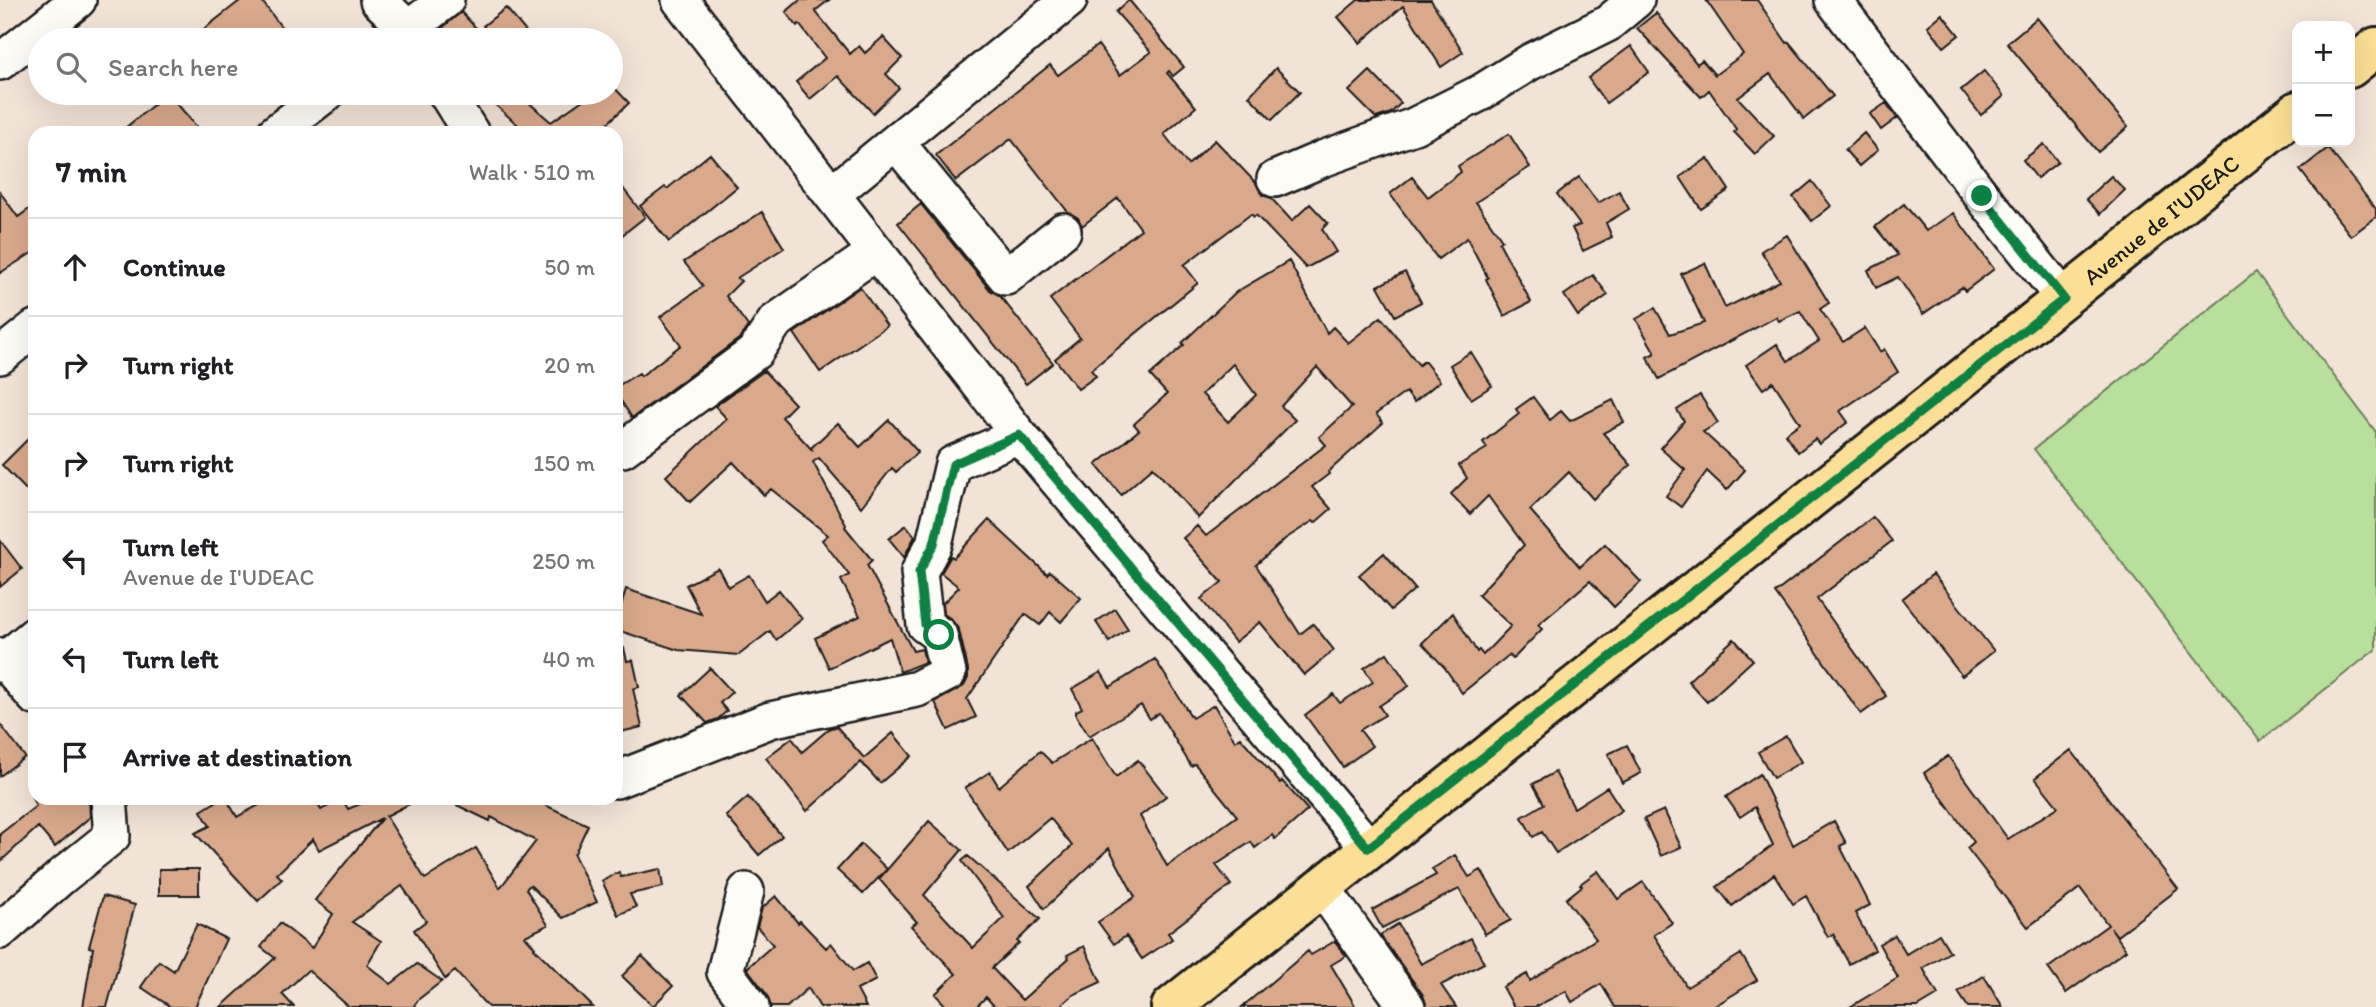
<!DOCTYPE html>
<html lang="en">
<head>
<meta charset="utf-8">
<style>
  :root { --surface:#fff; --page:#f2f2f2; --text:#202124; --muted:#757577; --line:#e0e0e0 }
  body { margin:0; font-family:Itim,sans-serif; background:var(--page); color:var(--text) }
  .controls { position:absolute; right:21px; top:21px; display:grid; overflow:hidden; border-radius:14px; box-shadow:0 7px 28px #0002 }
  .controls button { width:63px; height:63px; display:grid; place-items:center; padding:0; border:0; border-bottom:2px solid var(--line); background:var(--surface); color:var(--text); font:35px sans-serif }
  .stop { position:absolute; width:21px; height:21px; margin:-16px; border:5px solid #0b8043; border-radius:50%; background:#fff }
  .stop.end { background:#0b8043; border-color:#fff; box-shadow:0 2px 7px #0008 }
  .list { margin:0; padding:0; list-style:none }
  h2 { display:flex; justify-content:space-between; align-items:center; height:91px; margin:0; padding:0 28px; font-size:30px }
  h2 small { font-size:23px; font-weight:400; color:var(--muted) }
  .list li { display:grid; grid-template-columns:46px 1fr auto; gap:21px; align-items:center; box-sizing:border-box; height:98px; padding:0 28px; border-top:2px solid var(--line) }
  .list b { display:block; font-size:26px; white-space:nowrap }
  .list p { margin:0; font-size:23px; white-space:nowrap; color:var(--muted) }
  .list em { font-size:23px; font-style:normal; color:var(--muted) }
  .icon { flex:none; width:38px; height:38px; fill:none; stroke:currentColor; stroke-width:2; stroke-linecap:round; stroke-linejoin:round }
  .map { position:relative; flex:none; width:2376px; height:1007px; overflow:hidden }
  .search { position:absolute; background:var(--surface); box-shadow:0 7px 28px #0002; left:28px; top:28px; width:595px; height:77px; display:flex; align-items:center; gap:18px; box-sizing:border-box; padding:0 24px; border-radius:38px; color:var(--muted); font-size:26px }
  .panel { position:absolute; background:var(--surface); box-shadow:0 7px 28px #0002; left:28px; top:126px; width:595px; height:679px; border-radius:21px }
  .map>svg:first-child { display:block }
</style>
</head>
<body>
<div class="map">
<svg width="2376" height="1007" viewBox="0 0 2376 1007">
  <rect width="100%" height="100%" fill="#f2e3d7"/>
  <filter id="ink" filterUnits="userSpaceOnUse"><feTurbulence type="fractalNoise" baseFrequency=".0143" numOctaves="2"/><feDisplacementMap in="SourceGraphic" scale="14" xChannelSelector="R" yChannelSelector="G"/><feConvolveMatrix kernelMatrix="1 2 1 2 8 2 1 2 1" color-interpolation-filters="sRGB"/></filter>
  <g filter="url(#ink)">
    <path fill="#b8df9b" stroke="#6a7e5c" stroke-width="2" d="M2256,272l120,160v217l-116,92 -226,-292z"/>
    <path fill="#daa98c" stroke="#1c1c1c" stroke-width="2" fill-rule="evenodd" d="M241,0h20l30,40h-101z
      M800,0h29l-14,11 35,43 9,-8 6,7 18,-16 19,21 -16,16 13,14 -26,25 -35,-37 -28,23 -14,-17 29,-24 -26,-34 -2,2 -11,-14z
      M1129,0l55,67 -11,9 -4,-5 -2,2 29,34 -32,27 24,31 27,-25 41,43 6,12 9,3 21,23 18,-17 18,19 -6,6 14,23 -30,16 -50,-53 -2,2 -3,-3 -67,51 14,18 -107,87 5,6 -18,13 -23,-30 25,-21 -30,-39 91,-70 -23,-31 -36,28 -4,-8 -10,-6 -57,-73 -55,42 -20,-26 114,-90 8,10 40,-30 22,30 31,-23 -35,-40z
      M1358,0h73l32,52 -22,15 -38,-61 -43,37 -22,-26z
      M1706,0h51l30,43 2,-1 44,54 -29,23 -34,-45 -32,24 36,38 -19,18 -21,-22 2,-3 -27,-39 -8,7 -64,-69 19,-15 41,51 5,-4 13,15 28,-21z
      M506,8l27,32h-38l-12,-14z
      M461,12l16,17 -12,11h-30l-1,-5z
      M1942,14l17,21 -15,12 -16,-21z
      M2037,18l91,109 -30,25 -91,-109z
      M1631,46l18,26 -43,31 -18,-25z
      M1276,68l24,24 -28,28 -23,-24z
      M1370,71l31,32 -10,10 -15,5 -27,-27z
      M1984,71l20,25 -23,19 -20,-25z
      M611,84l18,19 -21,20 7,10h-88l-45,-40h36l33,29 42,-29h18z
      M168,93l34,40h-83z
      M1886,103l11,15 -16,12 -11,-16z
      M1864,133l14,17 -19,16 -14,-16z
      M1509,134l21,33 -54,35 26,38 -3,2 32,60 -27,14 -18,-37 2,-1 -21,-40 -29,21 -48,-65 22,-17 16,20 33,-25 -3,-6z
      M2044,144l14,18 -21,16 -14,-18z
      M2328,148l48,61v8l-25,19 -51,-66z
      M710,154l27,33 -68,55 -29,-36 25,-19 2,2z
      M1708,158l21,32 -28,19 -21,-32z
      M2111,176l14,14 -25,24 -14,-15z
      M1579,177l19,26 21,-12 10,18 -23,14 6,14 -29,14 -11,-23 8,-3 -23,-31z
      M616,179l29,38 -29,23z
      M1812,181l19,25 -19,15 -19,-24z
      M0,192l18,25 17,-12v46l-35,22z
      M921,204l69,86 10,6 53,67 -27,21 -128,-161z
      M1904,204l22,27 27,-18 41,56 -29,22 -3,-4 -39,27 -25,-37 -22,11 -8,-18 30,-15 -23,-28z
      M762,212l22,36 -47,30 4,3 -15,15 22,30 -8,12 -108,80 -16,-25v-6l23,-14 2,3 40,-31 -21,-28 43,-31 -19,-24z
      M1787,235l42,68 -9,6 23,33 22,-14 15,24 4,-3 14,23 -58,39 8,11 -29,22 -4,-5 -17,13 -13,-18 15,-11 -27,-41 -10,7 -17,-24 31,-21 11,17 31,-20 -19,-30 -21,10 -3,-4 -117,62 -12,-22 8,-4 -19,-34 19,-11 15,26 34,-11 -23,-49 24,-11 20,45 55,-27 -19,-30z
      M1289,261l38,72 6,-6 15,16 33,-26 38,48 5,-4 16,20 -26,21 -8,-10 -30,22 7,9 -55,49 1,2 -17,13 19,22 -16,14 -2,-2 -28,18 -29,26 44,69 13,-10 21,26 -30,25 -44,-53 -25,20 -34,-43 21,-17 -39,-44 14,-12 9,10 120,-91 -7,-8 33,-30 -35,-40 -36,39 14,14 -97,98 -45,-51 -32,28 -25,-30 43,-35 -5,-6 33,-30 -17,-19 34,-30 -2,-2 54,-51zM1233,364l23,31 -28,27 -26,-28z
      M1405,272l16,30 -26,14 -17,-30z
      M1593,275l15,20 -30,21 -14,-21z
      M860,287l27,39 -67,46 -26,-39z
      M1471,352l21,34 -21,13 -21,-34z
      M764,371l31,33 -13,13 31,34 -2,-3 27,-25 22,24 29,-27 29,32 -22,20 -4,-4 -31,39 -42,-49 -6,4 33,63 -1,2 27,33 -5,5 46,86 9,-2 3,13 -25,10 -10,-34 -61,30 -14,-30 45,-22 -19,-36 8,-5 -27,-35 6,-5 -57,-46 -7,6 -31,-33 -43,40 -24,-26 61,-57 -12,-13z
      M1700,395l18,28 -15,9 42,38 -18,20 -20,-19 -26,36 -15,-11 19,-26 -25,-22 24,-27 -7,-11z
      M1533,397l17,23 11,-9 9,10 43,-21 11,22 -21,11 28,32 -38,34 -24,-27 -39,38 50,57 25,-23 36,38 -27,25 -24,-26 -52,44 4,4 -29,30 -4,-4 -47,38 -17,-25 -23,-25 31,-30 24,39 2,-2 4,5 28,-29 -33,-31 46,-50 -36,-49 -18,18 -19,-20 16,-16 -8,-13 28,-17 -4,-6 36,-28 -3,-5z
      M35,432v67l-33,-34z
      M1873,517l19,24 -75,58 69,97 -25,18 -86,-121z
      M989,520l58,54 3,-3 31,27 -20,24 -11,-10 -10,13 -15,-11 -58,85 9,18 -28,13 -13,-28 29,-16 4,-8v-9l-9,-39 -8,-11 -7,-5 -1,-11 16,-16 -18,-14 10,-17 3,2z
      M906,525l9,11 -11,21 -15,-18z
      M0,540l22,29 -22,18z
      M1384,553l31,36 -24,21 -32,-35z
      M718,568l10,19 21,-12 16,26 14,-11 23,29 -26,21 -6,-9 -31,24 -61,-5 -55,-18 -7,-8 10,-35 75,25 -15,-29z
      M1933,574l61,77 -32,25 -60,-77z
      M1115,609l13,20 -19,13 -13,-20z
      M1734,639l19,21 -46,42 -19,-21z
      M616,648h8l3,13 6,-1 6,27 -6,2 9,38 -26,6z
      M1387,653l22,33 -30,20 6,9 -25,15 12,16 -29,21 -38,-52 28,-21 7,9 33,-21 -9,-14z
      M1155,659l37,59 22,-13 21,36 5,-4 40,46 2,-2 26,29 -33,29 -3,-4 -17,13 -4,-6 -35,23 15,20 -63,48 4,6 -30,20 -16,-23 -12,8 -16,-22 37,-25 -26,-49 -65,61 -15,-23 43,-40 -22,-28 -42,35 -43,-65 25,-16 9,15 41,-36 12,12 40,-25 24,39 22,-17 28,36 -26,20 27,50 70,-50 -42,-52 -4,2 -32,-53 -9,6 -9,-14 -52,31 -13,-21v-4l6,-3 -10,-19 29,-17 9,15z
      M710,668l22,24 -12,11 7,8 -9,8 -11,4 -26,-28z
      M0,724l25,33 -25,19z
      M837,727l27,31 29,-25 19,23 -32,27 -19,-21 -54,49 -41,-53 26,-20 10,14 28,-24z
      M1786,736l15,26 -28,16 -15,-26z
      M1627,745l14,28 -19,10 -14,-29z
      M2071,750l107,139 -61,47 -6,-8 15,22 -60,43 -18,-25 60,-43 -28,-37 -52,39 -61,-79 7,-6 -50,-69 24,-17 60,83 50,-32 -23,-29z
      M1555,772l19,36 33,-21 15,23 -66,43 -14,-21 -9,5 -11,-20 22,-13 -11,-20z
      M1760,774l33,71 41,-24 12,22 -6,3 30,59 -15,8 20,37 -26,14 -16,-30 -5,3 -22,-41 -13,8 -19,-30 -42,32 -15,-19 56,-42 -18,-38 -15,10 -14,-20z
      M748,797l34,39 -23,19 -33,-39z
      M32,798h57l1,19 -35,30 -17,-20 -38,35v-28l36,-28z
      M222,798h4l11,19 35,-19h43l6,12 21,-11 6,10 27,-11h46l-35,18 39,63 51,-31 24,40 36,-47 -45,-24 -1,4 -48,-23h88l58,27 -14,30 23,47 -34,16 -33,-33 -4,4 22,36 -23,11 10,11 -1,1 59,59h-105l-33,-36 -10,8 -31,-49 12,-9 -24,-35 -50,36 29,19 -14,24 24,19 26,-20 25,17 -23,18 -6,8h-64l-41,-37 -26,24 12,13h-73l54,-49 -14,-11 19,-24 32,25 21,-34 -18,-14 67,-82 -63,32 -6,-11 -36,35 5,5 -24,22 -63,-68 15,-7 -9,-15z
      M1664,810l17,37 -20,9 -17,-37z
      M929,821l33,29 -38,45 49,53 31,-30 -42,-57 6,-5 72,63 -23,22 2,2 -27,25 30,32 47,-42 -2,-3 17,-9 17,36 -28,13 -14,12h-64l-9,-10 -10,10h-29l-12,-13 21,-20 -45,-48 6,-4 -38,-43z
      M861,844l26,25 -24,25 -26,-24z
      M1455,855l14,22 12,-7 30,50 -26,14 -26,-45 -77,39 -10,-18 64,-35 -4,-6z
      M159,869h40v26h-40z
      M660,869l3,18 -33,7 6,13 -18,8 -16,-34 17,-9 2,5z
      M1598,871l20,28 25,-17 29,41 -18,12 33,52 54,-33 16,26 -44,27h-98l-14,-23 -29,18 -6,-11 -31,16h-21l-11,-20 24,-13 3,7 66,-42 -30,-40 16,-13 -2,-2z
      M103,896l32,9 -28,102h-24l10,-59 -4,-1z
      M776,896l22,27 2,-2 26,27 5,-5 22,28 14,-8 9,17 -19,10 9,17h-46l-12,-19 -21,19h-16l-4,-12 -20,-27 26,-23 -16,-18 5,-19z
      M197,924l29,15 -31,68h-24l-30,-20 18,-26 15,10z
      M1398,924l23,40 50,-26 13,25 -43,22 15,22h-29l-4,-12 -43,-60z
      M1939,934l11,18 -27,16 15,27 -20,12h-68l48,-29 -19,-34 16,-9 11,19z
      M1335,941l11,15 -15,9 25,42h-114l66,-56 3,4z
      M642,956l31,30 -20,20 -31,-30z
      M1984,976l19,31h-35l-10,-15z"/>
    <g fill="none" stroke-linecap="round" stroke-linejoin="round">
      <g stroke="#1c1c1c" stroke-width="40">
        <path id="minor" d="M378,0l30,29 7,11
          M680,0l339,435 350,413
          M1833,0l149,196 82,103
          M394,40l52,-40
          M0,62l78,-62
          M446,93l25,40
          M275,133l52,-40
          M896,142l110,135 57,-46
          M1275,179l47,-20 92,-33 66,-33 50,-31 77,-38 29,-24
          M832,194l237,-194
          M0,356l35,-28
          M616,447l7,2 132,-97 20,-30 101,-70
          M0,656l35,41
          M0,664l35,-29
          M616,780l154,-60 147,-31 31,-16 -9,-38 -14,-10 -6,-53 15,-28 19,-80 66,-29
          M1321,886l86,121
          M746,891l-21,81 26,35
          M0,931l61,-54 51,-41 -3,-38"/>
      </g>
      <g stroke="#1c1c1c" stroke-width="44">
        <g id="major">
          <path d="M2350,68l26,-21"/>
          <path id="s1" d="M1171,1007c374,-302 753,-595 1126,-896"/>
        </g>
      </g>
      <use href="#minor" stroke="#fdfcf7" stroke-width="35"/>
      <use href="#major" stroke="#fbdf96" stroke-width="38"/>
    </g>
  </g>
  <g fill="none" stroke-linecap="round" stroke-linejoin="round" filter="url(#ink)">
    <path stroke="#0b8043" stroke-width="9" d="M939,635l-14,-10 -6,-53 15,-28 19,-80 66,-29 349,413 696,-549 -82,-103"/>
  </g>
  <g text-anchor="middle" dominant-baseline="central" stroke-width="5" stroke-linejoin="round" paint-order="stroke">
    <g font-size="23" fill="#1c1c1c" stroke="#fdfcf7">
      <text stroke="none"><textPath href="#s1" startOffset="1265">Avenue de I'UDEAC</textPath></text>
    </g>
  </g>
</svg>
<div class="controls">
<button>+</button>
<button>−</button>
</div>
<div class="stop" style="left:939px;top:635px"></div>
<div class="stop end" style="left:1982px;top:196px"></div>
<div class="search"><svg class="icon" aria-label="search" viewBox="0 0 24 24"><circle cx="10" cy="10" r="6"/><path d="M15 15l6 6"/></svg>Search here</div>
<section class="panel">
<h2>7 min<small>Walk · 510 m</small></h2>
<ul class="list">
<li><svg class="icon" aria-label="ahead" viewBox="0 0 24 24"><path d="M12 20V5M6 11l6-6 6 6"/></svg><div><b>Continue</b></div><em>50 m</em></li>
<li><svg class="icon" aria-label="right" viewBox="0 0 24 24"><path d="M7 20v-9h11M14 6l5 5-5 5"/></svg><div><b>Turn right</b></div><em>20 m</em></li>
<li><svg class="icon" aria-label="right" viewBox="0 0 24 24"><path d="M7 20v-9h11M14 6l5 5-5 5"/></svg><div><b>Turn right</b></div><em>150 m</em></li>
<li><svg class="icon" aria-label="left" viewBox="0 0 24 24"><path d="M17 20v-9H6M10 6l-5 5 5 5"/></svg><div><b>Turn left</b><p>Avenue de I'UDEAC</p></div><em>250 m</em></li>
<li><svg class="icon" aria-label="left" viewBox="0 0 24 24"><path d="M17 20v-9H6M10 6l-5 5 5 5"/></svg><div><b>Turn left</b></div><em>40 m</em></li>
<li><svg class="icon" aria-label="arrive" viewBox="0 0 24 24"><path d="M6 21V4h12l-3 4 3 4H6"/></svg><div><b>Arrive at destination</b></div></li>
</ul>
</section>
</div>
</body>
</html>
